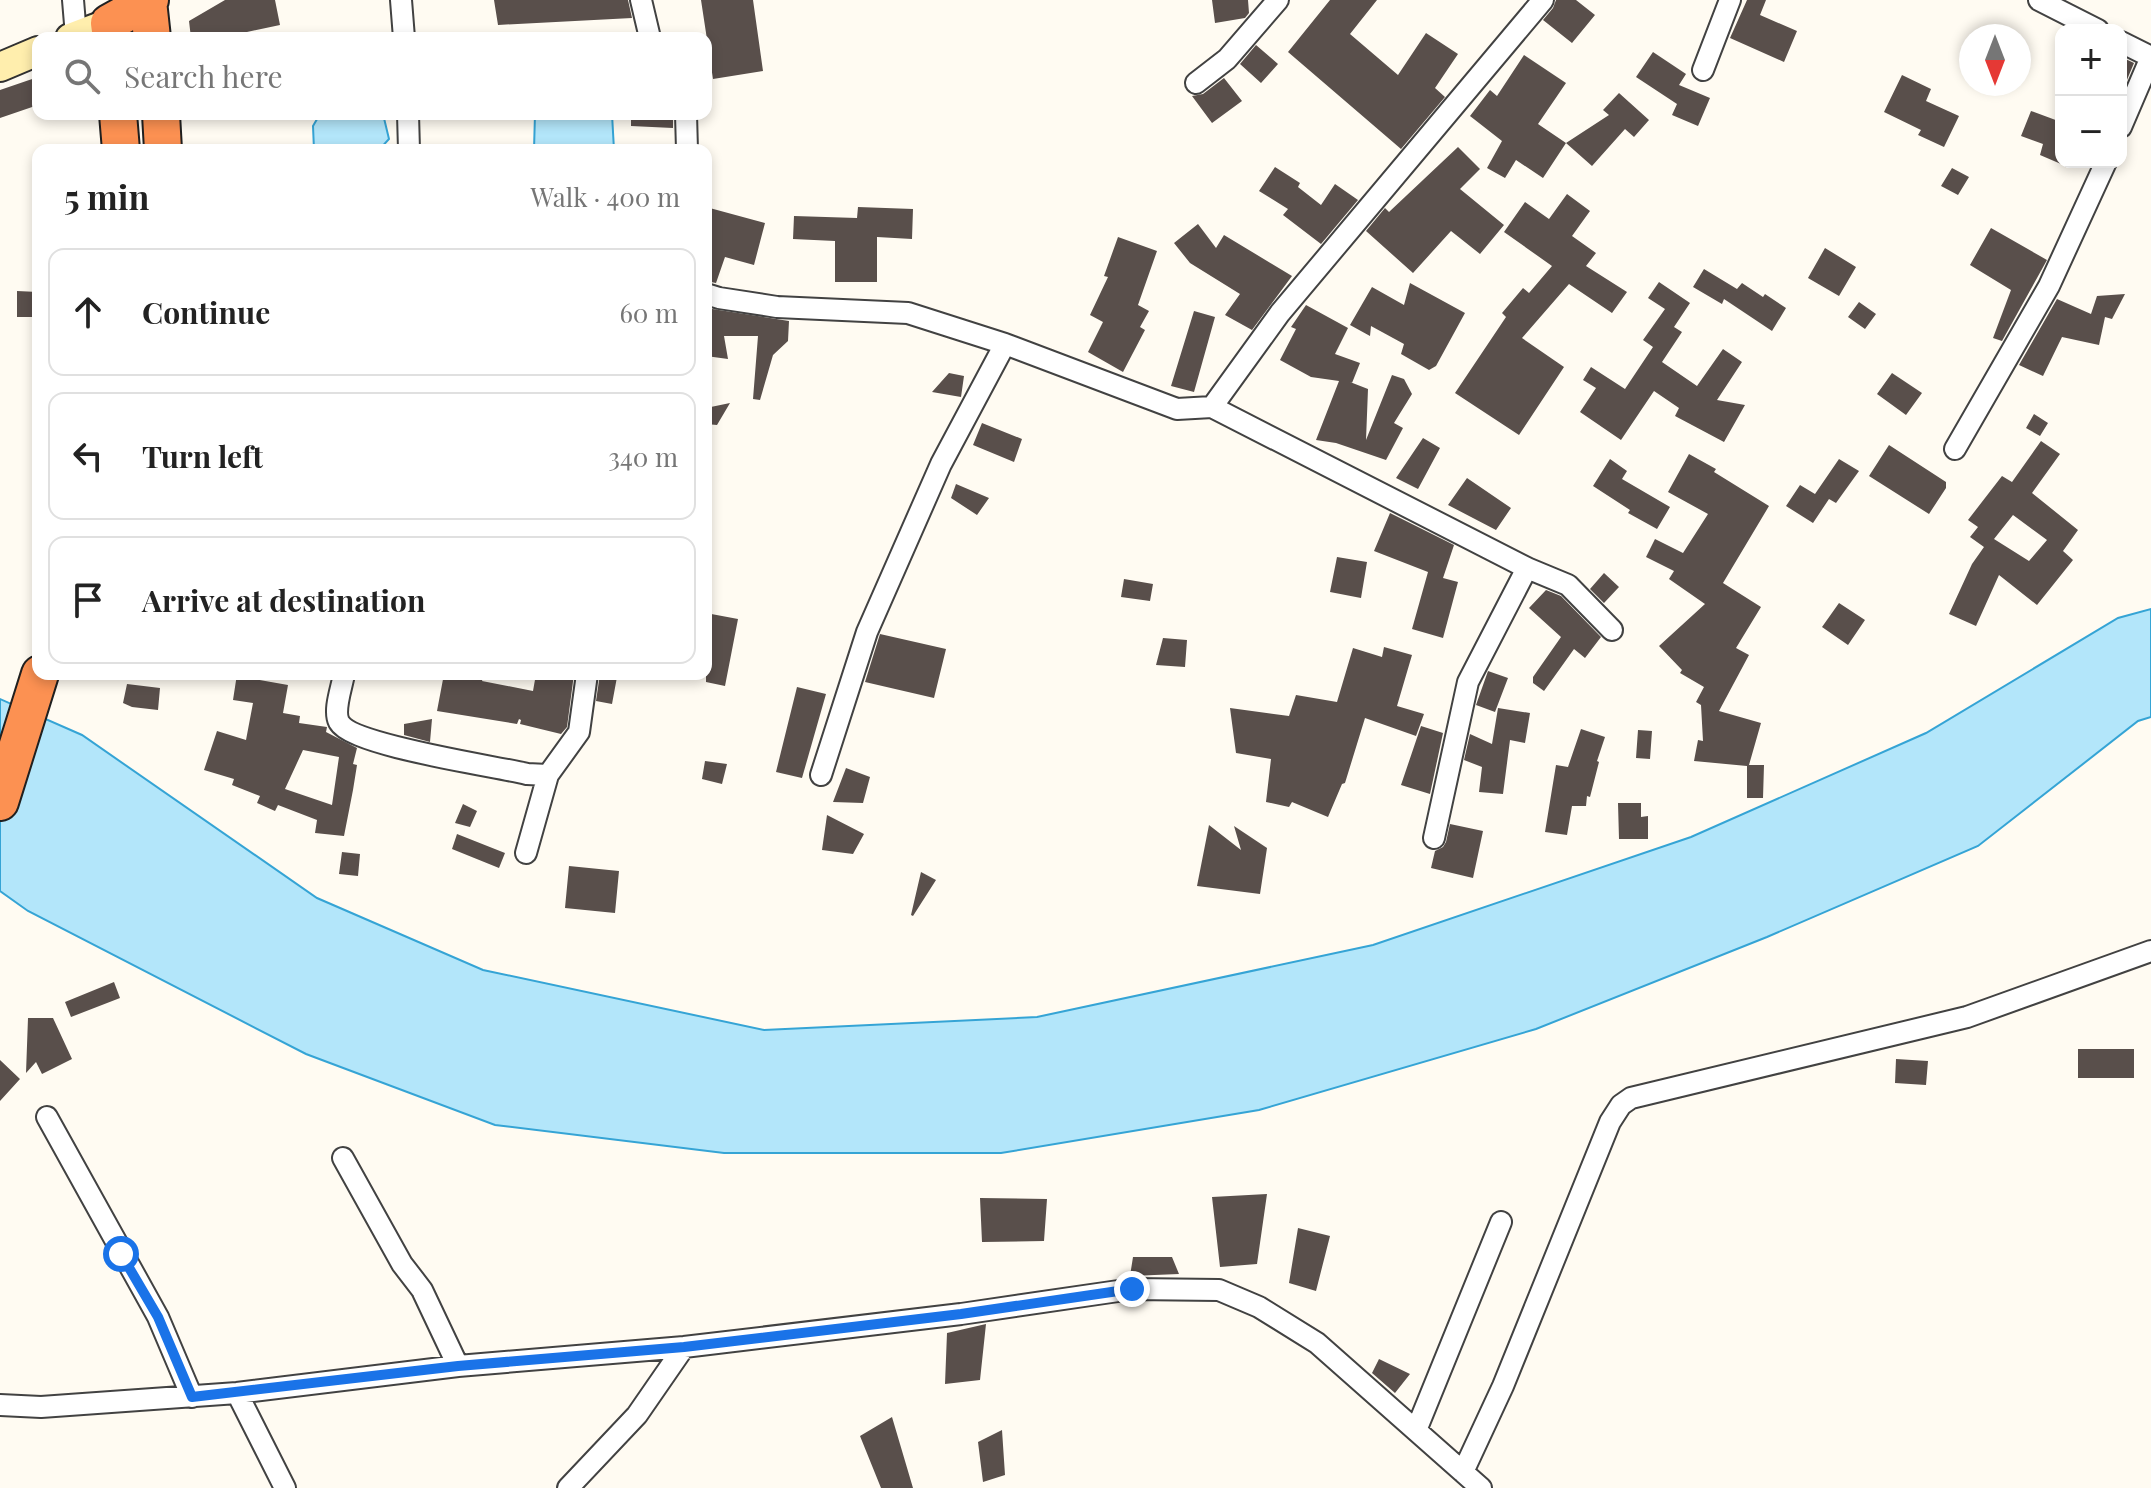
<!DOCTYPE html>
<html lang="en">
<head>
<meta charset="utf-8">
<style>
  :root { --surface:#fff; --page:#f6f6f6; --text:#222; --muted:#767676; --line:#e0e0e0 }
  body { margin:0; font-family:"Playfair Display",serif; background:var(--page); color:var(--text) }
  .controls { position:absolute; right:24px; top:24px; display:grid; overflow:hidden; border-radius:16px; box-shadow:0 4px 12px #0003 }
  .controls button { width:72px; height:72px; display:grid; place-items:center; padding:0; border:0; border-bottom:2px solid var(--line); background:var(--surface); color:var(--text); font:40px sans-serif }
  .compass { position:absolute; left:1959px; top:24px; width:72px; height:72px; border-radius:50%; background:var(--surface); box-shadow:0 4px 12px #0003; rotate:180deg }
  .stop { position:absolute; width:24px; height:24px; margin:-18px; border:6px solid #1a73e8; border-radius:50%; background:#fff }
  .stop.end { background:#1a73e8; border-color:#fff; box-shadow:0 2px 8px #0008 }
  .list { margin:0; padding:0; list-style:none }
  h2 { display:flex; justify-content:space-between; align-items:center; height:104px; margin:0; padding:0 32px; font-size:34px }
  h2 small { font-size:26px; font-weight:400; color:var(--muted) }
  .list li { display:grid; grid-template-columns:52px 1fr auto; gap:24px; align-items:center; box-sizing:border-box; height:128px; margin:0 16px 16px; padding:0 16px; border:2px solid var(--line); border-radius:16px }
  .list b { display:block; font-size:30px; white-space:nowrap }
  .list em { font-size:26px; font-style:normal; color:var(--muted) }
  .icon { flex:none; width:44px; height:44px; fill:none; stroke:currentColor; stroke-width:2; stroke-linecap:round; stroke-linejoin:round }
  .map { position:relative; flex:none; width:2151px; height:1488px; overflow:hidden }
  .search { position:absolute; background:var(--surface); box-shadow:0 4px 12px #0003; left:32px; top:32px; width:680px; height:88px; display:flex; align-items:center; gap:20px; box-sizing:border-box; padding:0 28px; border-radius:16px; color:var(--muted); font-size:30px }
  .panel { position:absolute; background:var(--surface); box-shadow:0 4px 12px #0003; left:32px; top:144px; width:680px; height:536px; border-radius:16px }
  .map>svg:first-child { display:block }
</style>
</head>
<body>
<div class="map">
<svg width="2151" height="1488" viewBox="0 0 2151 1488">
  <rect width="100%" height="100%" fill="#fffbf2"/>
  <path fill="#b3e6fa" stroke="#35a4d5" stroke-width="2" d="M320,114h63l6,25 -10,11h-65l-1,-24z
    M535,114h77l2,36h-80z
    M2151,609v108l-13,4 -160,125 -211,91 -231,92 -277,81 -258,43h-277l-229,-28 -189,-71 -278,-143 -28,-20v-192l82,36 235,163 166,72 281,60 273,-13 336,-72 318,-108 235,-104 192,-115z"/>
  <path fill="#594f4b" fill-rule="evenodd" d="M225,0h50l5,25 -33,7 1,6h-57l-2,-17z
    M494,0h134l4,18 -134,7z
    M701,0h52l10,71 -50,8z
    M1212,0h36l1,13 -4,5 -30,5z
    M1330,0h47l-27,34 48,41 28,-42 32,21 -23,34 10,9 -44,52 -113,-97z
    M1556,0h20l19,15 -23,28 -29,-23 10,-12z
    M1747,0h19l-6,15 37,16 -13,31 -54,-24z
    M1256,45l22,19 -17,19 -21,-19z
    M1653,52l33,22 -7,11 31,13 -12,28 -26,-11 5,-11 -41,-27z
    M1524,55l42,28 -28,41 28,19 -23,35 -27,-18 -11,18 -18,-10 15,-27 -32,-25 20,-26 7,6z
    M2121,57l13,6 -13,31z
    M1902,75l29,14 -5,12 33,15 -15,31 -26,-12 3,-5 -37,-18z
    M38,77v28l-38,13v-28z
    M1224,78l18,23 -30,22 -20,-27 11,-2z
    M1619,93l30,27 -15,17 -9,-8 -33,37 -26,-23 43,-28 -6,-5z
    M2031,111l30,11v42l-21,-9 3,-11 -22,-8z
    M631,114h42v14l-42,-2z
    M1458,147l22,22 -20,20 44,36 -24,29 -29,-23 -38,42 -47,-42 19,-23 4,4z
    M1275,167l25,16 -2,4 23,18 14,-21 23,16 -37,44 -38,-29 5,-6 -29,-18z
    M1952,168l17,9 -11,18 -17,-9z
    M1567,194l23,17 -18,25 24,17 -10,13 41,26 -15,21 -43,-29 -47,54 42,29 -45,68 -64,-42 51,-76 -4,-4 21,-25 6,5 23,-27 -48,-34 21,-30 24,17z
    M706,207l59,16 -11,42 -29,-8 -9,26 -10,-2z
    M858,207l55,2 -1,30 -35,-2v45h-42v-41l-42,-2 1,-23 63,2z
    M1198,224l18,24 8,-13 68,41 -40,54 -27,-15 15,-21 -50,-31 -16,-20z
    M1991,228l56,32 -45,81 -9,-3 18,-48 -41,-25z
    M1118,237l39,14 -19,54 11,6 -9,16 5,3 -22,42 -35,-20 15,-30 -13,-7 18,-38 -4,-1z
    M1825,248l31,19 -17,29 -31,-18z
    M1704,269l33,20 5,-6 21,14 2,-3 21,14 -14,23 -48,-32 -2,5 -29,-17z
    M1659,282l31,21 -16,24 8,5 -20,30 35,24 26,-37 19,13 -25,38 28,5 -21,37 -49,-26 4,-8 -25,-17 -33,49 -41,-28 16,-24 -13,-8 8,-13 34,22 28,-42 -10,-7 22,-31 -17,-11z
    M1410,283l55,30 -29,53 -7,4 -28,-16 3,-10 -33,-18 -1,10 -20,-11 22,-38 32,18z
    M17,291l21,1v25h-21z
    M2125,294l-13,25 -7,-2 -6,28 -37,-8 -19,39 -24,-11 38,-66 34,15 6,-18z
    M1859,302l17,12 -11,15 -17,-12z
    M1306,305l42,23 -13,26 25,9 -8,20 -2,-1 18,7 -2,51 26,-65 12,4 8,15 -18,29 9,5 -17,32 -50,-17 -20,-3 23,-59 -28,-4 -31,-17 16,-31 -5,-2z
    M706,308l83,13 -1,20 -15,14 -13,45 -7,-1 5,-63h-34l4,23 -22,-3z
    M1194,311l21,6 -21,75 -23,-6z
    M949,373l15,3 -3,21 -29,-5z
    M1892,373l30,20 -16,22 -29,-21z
    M730,403l-13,22 -11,-1v-16z
    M2034,414l14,9 -8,13 -14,-8z
    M982,423l40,16 -8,23 -41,-17z
    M1423,438l17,10 -22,41 -22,-11z
    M2041,441l19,13 -28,39 46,37 -15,21 10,9 -36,45 -38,-30 -23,51 -27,-12 23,-50 12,-17 -14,-10 8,-10 -10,-7 34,-44 10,6zM2013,515l34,25 -18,21 -35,-22z
    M1889,445l57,37v6l-17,26 -60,-38z
    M1689,454l27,15 -2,3 55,34 -46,77 38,24 -25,41 13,7 -30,56 42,12 -12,42h15l-1,33h-16v-32l-53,-5 4,-21 5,1 -2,-36 -5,-3 8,-15 -24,-14 2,-3 -23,-24 46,-42 -36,-25 5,-8 -28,-14 9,-18 28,14 25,-39 -40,-22z
    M1610,459l17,12 -5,8 48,28 -13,22 -29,-16 2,-3 -37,-24z
    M1839,459l20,12 -23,32 -7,-4 -16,24 -27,-17 14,-21 15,9z
    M1467,478l44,30 -15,22 -48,-25z
    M956,484l33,14 -12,17 -26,-17z
    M1390,513l64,32 -11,33 15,4 -15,56 -31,-9 16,-57 -54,-21z
    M1337,557l30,5 -6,36 -31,-6z
    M1604,573l15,14 -15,16 -14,-14z
    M1124,579l29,5 -3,17 -29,-4z
    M1546,590l15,6 40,41 -16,21 -11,-9 -30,42 -11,-8v-6l28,-40 -32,-29z
    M1839,603l26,17 -17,25 -26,-18z
    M706,613l32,6 -13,67 -19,-4z
    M880,634l66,15 -12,49 -69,-16z
    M1163,638l24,2 -2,27 -29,-2z
    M1384,647l28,8 -15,51 27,8 -8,22 -51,-18 -20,65 -3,1 -14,33 -36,-15 -3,5 -23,-5 5,-43 -35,-6 -6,-45 59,8 7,-21 41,7 16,-54 29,9z
    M1488,671l20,7 -13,34 -19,-7z
    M237,674h18l-1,5 34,6 -5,28 17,3 -1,7 28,4 -1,5 31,16 -4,16 4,1 -4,25 -9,46 -29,-3 2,-13 -39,-15 -3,6 -18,-8 3,-7 -28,-11 2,-6 -30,-9 13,-39 29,9 7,-37 -20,-3zM303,750l36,7 -7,48 -47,-16z
    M444,674l39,4 -1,3 51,10 3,-17h38l-7,53 -6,7 -41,-10 1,-4 -2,-1 -2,5 -80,-13z
    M600,674l17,3 -5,27 -16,-3z
    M127,684l33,4 -2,22 -26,-3 -9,-4z
    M797,687l29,7 -24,84 -26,-6z
    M1498,708l32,5 -5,30 -15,-3 -7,54 -24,-2 3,-25 -18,-7 6,-26 22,10z
    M432,719l-2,23 -26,-7v-11z
    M1421,726l22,7 -13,61 -29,-9z
    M1581,729l24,8 -8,24 2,1 -9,35 -3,-1 -1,10h-14l-5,29 -22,-3 11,-67 12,2z
    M1638,730l14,1 -2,28 -14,-1z
    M705,761l22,3 -5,20 -20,-5z
    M846,768l24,9 -7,26 -30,-1z
    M1618,803h23v14l7,-1v23h-29z
    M463,804l14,7 -7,16 -15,-4z
    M827,815l37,19 -11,20 -31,-4z
    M1450,824l33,7 -10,47 -42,-10 4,-17 8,-4 3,-5z
    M1209,825l32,25 -7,-24 33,22 -7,46 -63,-8z
    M457,834l48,19 -6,15 -47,-19z
    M342,852l18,2 -2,22 -19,-2z
    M569,866l50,5 -4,42 -50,-5z
    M921,872l15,8 -23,36 -2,-1z
    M114,982l6,16 -49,19 -6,-15z
    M28,1018h25l19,41 -30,15 -6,-12 -10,11z
    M2078,1049h56v29h-56z
    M1896,1059l32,2 -2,24 -31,-2z
    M0,1060l20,19 -20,22z
    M1267,1194l-10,70 -37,3 -8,-70z
    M980,1198l67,1 -3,42 -62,1z
    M1298,1228l32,8 -14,55 -27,-8z
    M1133,1257h39l7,17 -49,2z
    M986,1324l-6,56 -35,4 2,-51z
    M1379,1359l31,15 -15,19 -23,-20z
    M892,1417l21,71h-32l-21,-52z
    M1002,1430l3,45 -22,7 -5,-40z"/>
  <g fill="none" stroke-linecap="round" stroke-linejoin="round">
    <g stroke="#424242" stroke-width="24">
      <path id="street" d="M73,0l3,36
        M401,0l3,38
        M641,0l9,38
        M2039,0l59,30
        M2121,42l30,15
        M1703,70l27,-70
        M1196,83l31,-24 51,-59
        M408,114l1,36
        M686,114l1,36
        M2121,127l30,-70
        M706,294l13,4 58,9 131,6 97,31 172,65 35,-2 68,-94 263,-313
        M1212,407l315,161 41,17 44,45
        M1955,449l94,-163 57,-124
        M344,674c-2,13 -11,36 -5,48 13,24 156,44 188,52l21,1 31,-43 8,-58
        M821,775l46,-143 74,-168 64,-120
        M1434,838l34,-156 59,-114
        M526,853l22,-78
        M47,1117l111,200 34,80
        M343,1158l59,106 20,26 36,76
        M237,1393l48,95
        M0,1405l41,2 196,-14 221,-27 226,-19 277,-33 171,-25 87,1 40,17 58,36 164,145
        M1417,1428l84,-206
        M1463,1472l40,-86 107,-264 11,-17 10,-7 336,-81 184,-66
        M568,1488l69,-73 47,-68"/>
    </g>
    <g stroke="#313131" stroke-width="32">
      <path id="secondary" d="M70,38l39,-15
        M0,67l38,-16"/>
    </g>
    <g stroke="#202020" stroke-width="40">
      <path id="highway" d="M148,1l4,37
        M111,38l-2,-15 41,-23
        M118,114l3,36
        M161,114l2,36
        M0,802l40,-128"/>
    </g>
    <use href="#street" stroke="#fff" stroke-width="20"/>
    <use href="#secondary" stroke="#ffeead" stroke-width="28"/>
    <use href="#highway" stroke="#fc9152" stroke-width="36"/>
  </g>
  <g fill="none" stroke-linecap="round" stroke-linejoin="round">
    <path stroke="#1a73e8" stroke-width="10" d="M121,1254l37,63 34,80 266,-31 226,-19 277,-33 171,-25"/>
  </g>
</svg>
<div class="controls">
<button>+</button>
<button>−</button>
</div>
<svg class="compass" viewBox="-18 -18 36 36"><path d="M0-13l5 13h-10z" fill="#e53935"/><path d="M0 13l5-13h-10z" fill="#767676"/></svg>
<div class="stop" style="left:121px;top:1254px"></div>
<div class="stop end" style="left:1132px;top:1289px"></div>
<div class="search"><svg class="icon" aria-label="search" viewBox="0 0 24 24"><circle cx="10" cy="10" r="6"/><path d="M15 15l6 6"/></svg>Search here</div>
<section class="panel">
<h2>5 min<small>Walk · 400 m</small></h2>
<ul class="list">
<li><svg class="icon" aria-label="ahead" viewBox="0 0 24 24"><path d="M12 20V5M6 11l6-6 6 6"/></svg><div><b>Continue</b></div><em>60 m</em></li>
<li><svg class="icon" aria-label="left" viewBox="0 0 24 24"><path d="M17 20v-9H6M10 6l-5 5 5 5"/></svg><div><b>Turn left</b></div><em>340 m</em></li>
<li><svg class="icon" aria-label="arrive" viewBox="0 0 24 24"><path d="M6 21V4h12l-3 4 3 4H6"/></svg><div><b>Arrive at destination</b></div></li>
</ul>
</section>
</div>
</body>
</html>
